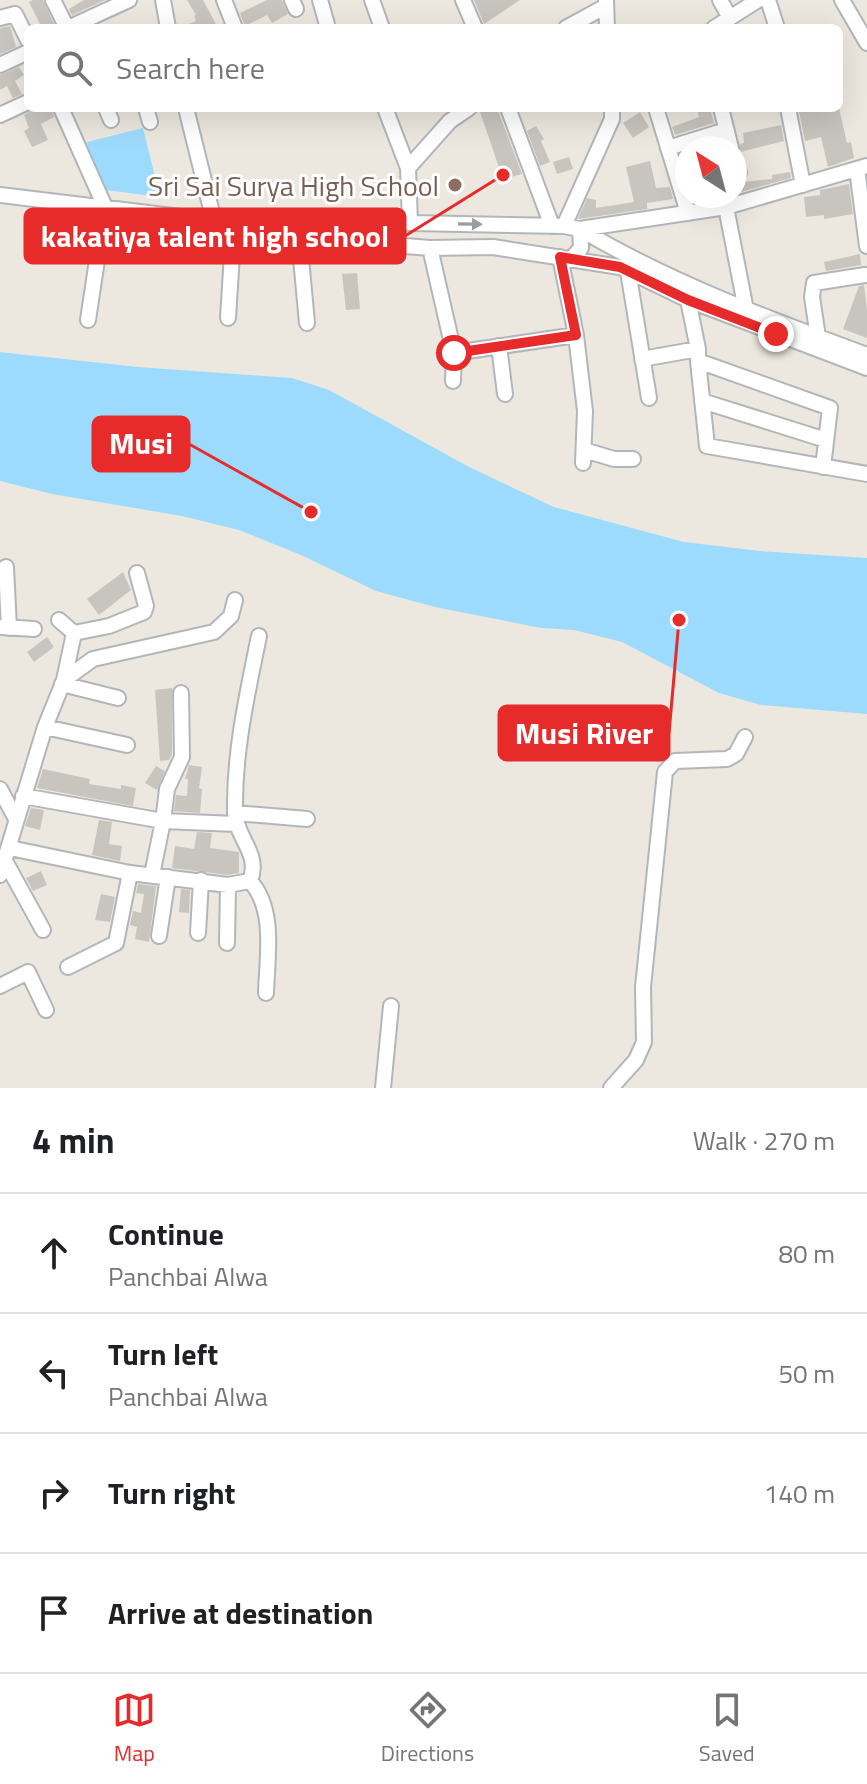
<!DOCTYPE html>
<html lang="en">
<head>
<meta charset="utf-8">
<style>
  :root { --surface:#fff; --page:#f6f6f6; --text:#202124; --muted:#757577; --line:#e0e0e0; --accent:#e72b2a }
  body { margin:0; font-family:"Titillium Web",sans-serif; background:var(--page); color:var(--text) }
  .compass { position:absolute; left:675px; top:136px; width:72px; height:72px; border-radius:50%; background:var(--surface); box-shadow:0 8px 32px #0002; rotate:324deg }
  .stop { position:absolute; width:24px; height:24px; margin:-18px; border:6px solid #e72b2a; border-radius:50%; background:#fff }
  .stop.end { background:#e72b2a; border-color:#fff; box-shadow:0 2px 8px #0008 }
  .list { margin:0; padding:0; list-style:none }
  h2 { display:flex; justify-content:space-between; align-items:center; height:104px; margin:0; padding:0 32px; font-size:34px }
  h2 small { font-size:26px; font-weight:400; color:var(--muted) }
  .list li { display:grid; grid-template-columns:52px 1fr auto; gap:24px; align-items:center; box-sizing:border-box; height:120px; padding:0 32px; border-top:2px solid var(--line) }
  .list b { display:block; font-size:30px; white-space:nowrap }
  .list p { margin:0; font-size:26px; white-space:nowrap; color:var(--muted) }
  .list em { font-size:26px; font-style:normal; color:var(--muted) }
  .icon { flex:none; width:44px; height:44px; fill:none; stroke:currentColor; stroke-width:2; stroke-linecap:round; stroke-linejoin:round }
  .map { position:relative; flex:none; width:867px; height:1088px; overflow:hidden }
  .search { position:absolute; background:var(--surface); box-shadow:0 8px 32px #0002; left:24px; right:24px; top:24px; height:88px; display:flex; align-items:center; gap:20px; box-sizing:border-box; padding:0 28px; border-radius:12px; color:var(--muted); font-size:30px }
  .sheet { height:584px; background:var(--surface) }
  nav { display:flex; justify-content:space-around; align-items:center; box-sizing:border-box; height:112px; border-top:2px solid var(--line); background:var(--surface); font-size:22px; color:var(--muted) }
  nav a { display:grid; justify-items:center; gap:4px }
  nav .on { color:var(--accent) }
  .map>svg:first-child { display:block }
</style>
</head>
<body>
<div class="map">
<svg width="867" height="1088" viewBox="0 0 867 1088">
  <rect width="100%" height="100%" fill="#ece8df"/>
  <path fill="#9ddbfe" d="M143,128l17,69 -62,-8 -11,-47z
    M0,352l138,15 154,11 37,12 142,78 83,39 130,35 76,9 107,7v156l-106,-9 -42,-12 -97,-51 -48,-12 -33,-2 -106,-21 -59,-16 -75,-36 -62,-25 -57,-14 -130,-22 -52,-13z"/>
  <path fill="#c8c5bf" d="M33,0h10l13,28h-14l-13,-26z
    M84,0h21l-33,15 -3,-6z
    M187,0h16l15,28h-39l17,-7 -2,-5 2,-1z
    M267,0h15l6,14 -16,9 -5,-8 -22,11 -5,-13z
    M474,0h46l-36,24z
    M10,26l6,21 -16,7v-26z
    M19,67l5,8 -9,6 7,13 -9,4 -6,-12 -7,4v-15z
    M36,108h15l3,9 -13,7 7,16 -16,7 -8,-16 5,-3 -5,-13z
    M490,108h7l25,66 -19,5 -23,-67z
    M697,108h13l4,15 -39,12 -3,-8 27,-10z
    M816,108h23l8,35 4,-1 3,16 -26,9 -7,-30 -16,4 -6,-29z
    M640,112l9,15 -16,11 -10,-15z
    M781,125l3,16 -44,11v-8l4,-1 -1,-10z
    M536,126l8,13 -3,2 9,21 -10,4 -13,-35z
    M569,157l4,12 -16,5 -4,-12z
    M650,161l6,27 14,-1 3,12 -26,4v6l-69,10 9,-21 9,2v8l38,-6 -8,-35z
    M790,172l1,6 -54,15 -2,-10 37,-4v-4z
    M849,184l4,30 -29,5v-4l-18,2 -2,-20 16,-2v-5z
    M860,254l1,11 -35,6 -2,-9z
    M357,273l3,36 -14,1 -4,-36z
    M864,285l3,25v28l-24,-9 16,-43z
    M123,572l8,18 -32,25 -12,-16z
    M47,637l7,10 -20,15 -7,-10z
    M172,688v67l-3,5 -9,1 -5,-71z
    M189,765l13,2 -3,21 3,1 -2,24 -26,-2 2,-16 11,1 1,-17h-3z
    M156,766l9,5 -8,19 -12,-7z
    M43,769l47,10 -1,5 32,5v-4l15,3 -3,18 -96,-18z
    M31,808l13,2 -4,20 -15,-4z
    M99,820l13,2 -3,22 13,2 -2,15 -28,-6z
    M197,832l15,1 -2,15 29,4v21l-11,2 -56,-7 3,-22 19,3z
    M41,871l6,14 -14,6 -7,-13z
    M138,884l18,2 -7,56 -14,-3 2,-12 -7,-2 3,-14 8,2 3,-19 -8,-1z
    M181,889l9,1 -1,23 -10,-1z
    M101,894l14,3 -5,25 -15,-2z"/>
  <g fill="none" stroke-linecap="round" stroke-linejoin="round">
    <g stroke="#b2b6ba" stroke-width="18">
      <path id="minor" d="M53,0l14,28
        M163,0l5,28
        M224,0l11,28
        M292,0l4,9
        M320,0l8,28
        M372,0l10,28
        M463,0l12,28
        M606,0l1,28
        M720,0l10,18
        M768,0l9,28
        M842,0l25,43
        M0,18l15,-4 13,26
        M68,28l61,-28
        M566,28l40,-22
        M714,28l44,-28
        M0,65l28,-13
        M61,108l44,99 -17,113
        M106,108l5,12
        M146,108l4,14
        M186,108l28,113
        M385,108l23,60
        M508,108l44,118
        M656,108l32,105
        M721,108l10,40
        M788,108l15,77
        M0,115l28,-13
        M668,148l58,-18
        M735,160l4,13
        M857,169l10,77
        M0,195l214,26 84,5 83,18 49,4 63,-1 127,20 68,33 179,68
        M726,207l20,103
        M410,223l-2,-55 42,-47 19,-13
        M298,226l9,97
        M564,226l48,-107v-11
        M580,229c91,54 189,90 287,126
        M341,231l46,-8h23l154,3 16,3 146,-22 141,-41
        M430,248l24,105 122,-18 -16,-78
        M572,258l9,-10 -1,-19
        M628,271l21,127
        M228,318l6,-96
        M576,335l9,76 -2,52
        M818,337l-6,-40 2,-14 51,-8
        M499,346l6,48
        M698,349v12l132,47 -7,59
        M642,359l56,-10 -10,-49
        M698,361l9,85 160,28
        M453,381l1,-28
        M702,401l124,39
        M584,450l30,9h19
        M6,567l3,61
        M59,620l15,13
        M2,627l32,2
        M64,680l29,-21 121,-27 17,-16 4,-16
        M62,684l56,14
        M45,727l82,18
        M0,789l16,30
        M23,796l140,25 73,3
        M235,813l72,6
        M10,848l120,25 98,12 22,-4c11,-28 -14,-42 -15,-69 -1,-60 12,-117 24,-176
        M5,861l38,69
        M0,875l45,-148 19,-47 10,-47 35,-7 35,-14 2,-6 -9,-33
        M152,875l11,-54 4,-32 15,-32 -1,-64
        M250,881c26,28 17,76 16,112
        M198,933l3,-53
        M159,936l9,-59
        M227,943l1,-58
        M68,967l48,-24 14,-70
        M0,986l28,-14 18,38
        M383,1088l8,-82
        M611,1088l25,-28 8,-18 -1,-55 22,-215 10,-11 52,-2 9,-5 9,-17"/>
    </g>
    <use href="#minor" stroke="#fff" stroke-width="14"/>
  </g>
  <defs><path id="oneway-solid" d="M-6-.8H1V-3.2L6.5 0L1 3.2V.8H-6Z" transform="scale(2)"/></defs>
  <use fill="#9b9ea0" href="#oneway-solid" transform="translate(470 224) rotate(1)"/>
  <g fill="none" stroke-linecap="round" stroke-linejoin="round">
    <path stroke="#e72b2a" stroke-width="10" d="M454,353l122,-18 -16,-78 60,10 68,33 88,34"/>
  </g>
  <circle fill="#8d6e63" stroke="#fff" stroke-width="3" cx="455" cy="185" r="8"/>
  <g text-anchor="middle" dominant-baseline="central" stroke-width="6" stroke-linejoin="round" paint-order="stroke">
    <g font-size="28" fill="#785e54" stroke="#fff" text-anchor="end">
      <text x="439" y="185">Sri Sai Surya High School</text>
    </g>
  </g>
  <path fill="none" stroke="#e72b2a" stroke-width="3" d="M503 175L405 236M311 512L189 444M679 620L669 733"/>
  <g fill="#e72b2a" stroke="#fff" stroke-width="3">
    <circle cx="503" cy="175" r="8"/>
    <circle cx="311" cy="512" r="8"/>
    <circle cx="679" cy="620" r="8"/>
  </g>
  <g fill="#e72b2a" stroke="#e72b2a" stroke-width="3">
    <rect x="25" y="209" width="380" height="54" rx="8"/>
    <rect x="93" y="417" width="96" height="54" rx="8"/>
    <rect x="499" y="706" width="170" height="54" rx="8"/>
  </g>
  <g font-size="30" text-anchor="middle" font-weight="bold" fill="#fff">
    <text x="215" y="247">kakatiya talent high school</text>
    <text x="141" y="454">Musi</text>
    <text x="584" y="744">Musi River</text>
  </g>
</svg>
<svg class="compass" viewBox="-18 -18 36 36"><path d="M0-13l5 13h-10z" fill="#e53935"/><path d="M0 13l5-13h-10z" fill="#757577"/></svg>
<div class="stop" style="left:454px;top:353px"></div>
<div class="stop end" style="left:776px;top:334px"></div>
<div class="search"><svg class="icon" aria-label="search" viewBox="0 0 24 24"><circle cx="10" cy="10" r="6"/><path d="M15 15l6 6"/></svg>Search here</div>
</div>
<section class="sheet">
<h2>4 min<small>Walk · 270 m</small></h2>
<ul class="list">
<li><svg class="icon" aria-label="ahead" viewBox="0 0 24 24"><path d="M12 20V5M6 11l6-6 6 6"/></svg><div><b>Continue</b><p>Panchbai Alwa</p></div><em>80 m</em></li>
<li><svg class="icon" aria-label="left" viewBox="0 0 24 24"><path d="M17 20v-9H6M10 6l-5 5 5 5"/></svg><div><b>Turn left</b><p>Panchbai Alwa</p></div><em>50 m</em></li>
<li><svg class="icon" aria-label="right" viewBox="0 0 24 24"><path d="M7 20v-9h11M14 6l5 5-5 5"/></svg><div><b>Turn right</b></div><em>140 m</em></li>
<li><svg class="icon" aria-label="arrive" viewBox="0 0 24 24"><path d="M6 21V4h12l-3 4 3 4H6"/></svg><div><b>Arrive at destination</b></div></li>
</ul>
</section>
<nav>
<a class="on"><svg class="icon" aria-label="map" viewBox="0 0 24 24"><path d="M3 6l6-2 6 2 6-2v14l-6 2-6-2-6 2zM9 4v14M15 6v14"/></svg>Map</a>
<a><svg class="icon" aria-label="directions" viewBox="0 0 24 24"><path d="M12 3l9 9-9 9-9-9zM9 14v-3h6M13 9l2 2-2 2"/></svg>Directions</a>
<a><svg class="icon" aria-label="saved" viewBox="0 0 24 24"><path d="M7 4h10v16l-5-4-5 4z"/></svg>Saved</a>
</nav>
</body>
</html>
